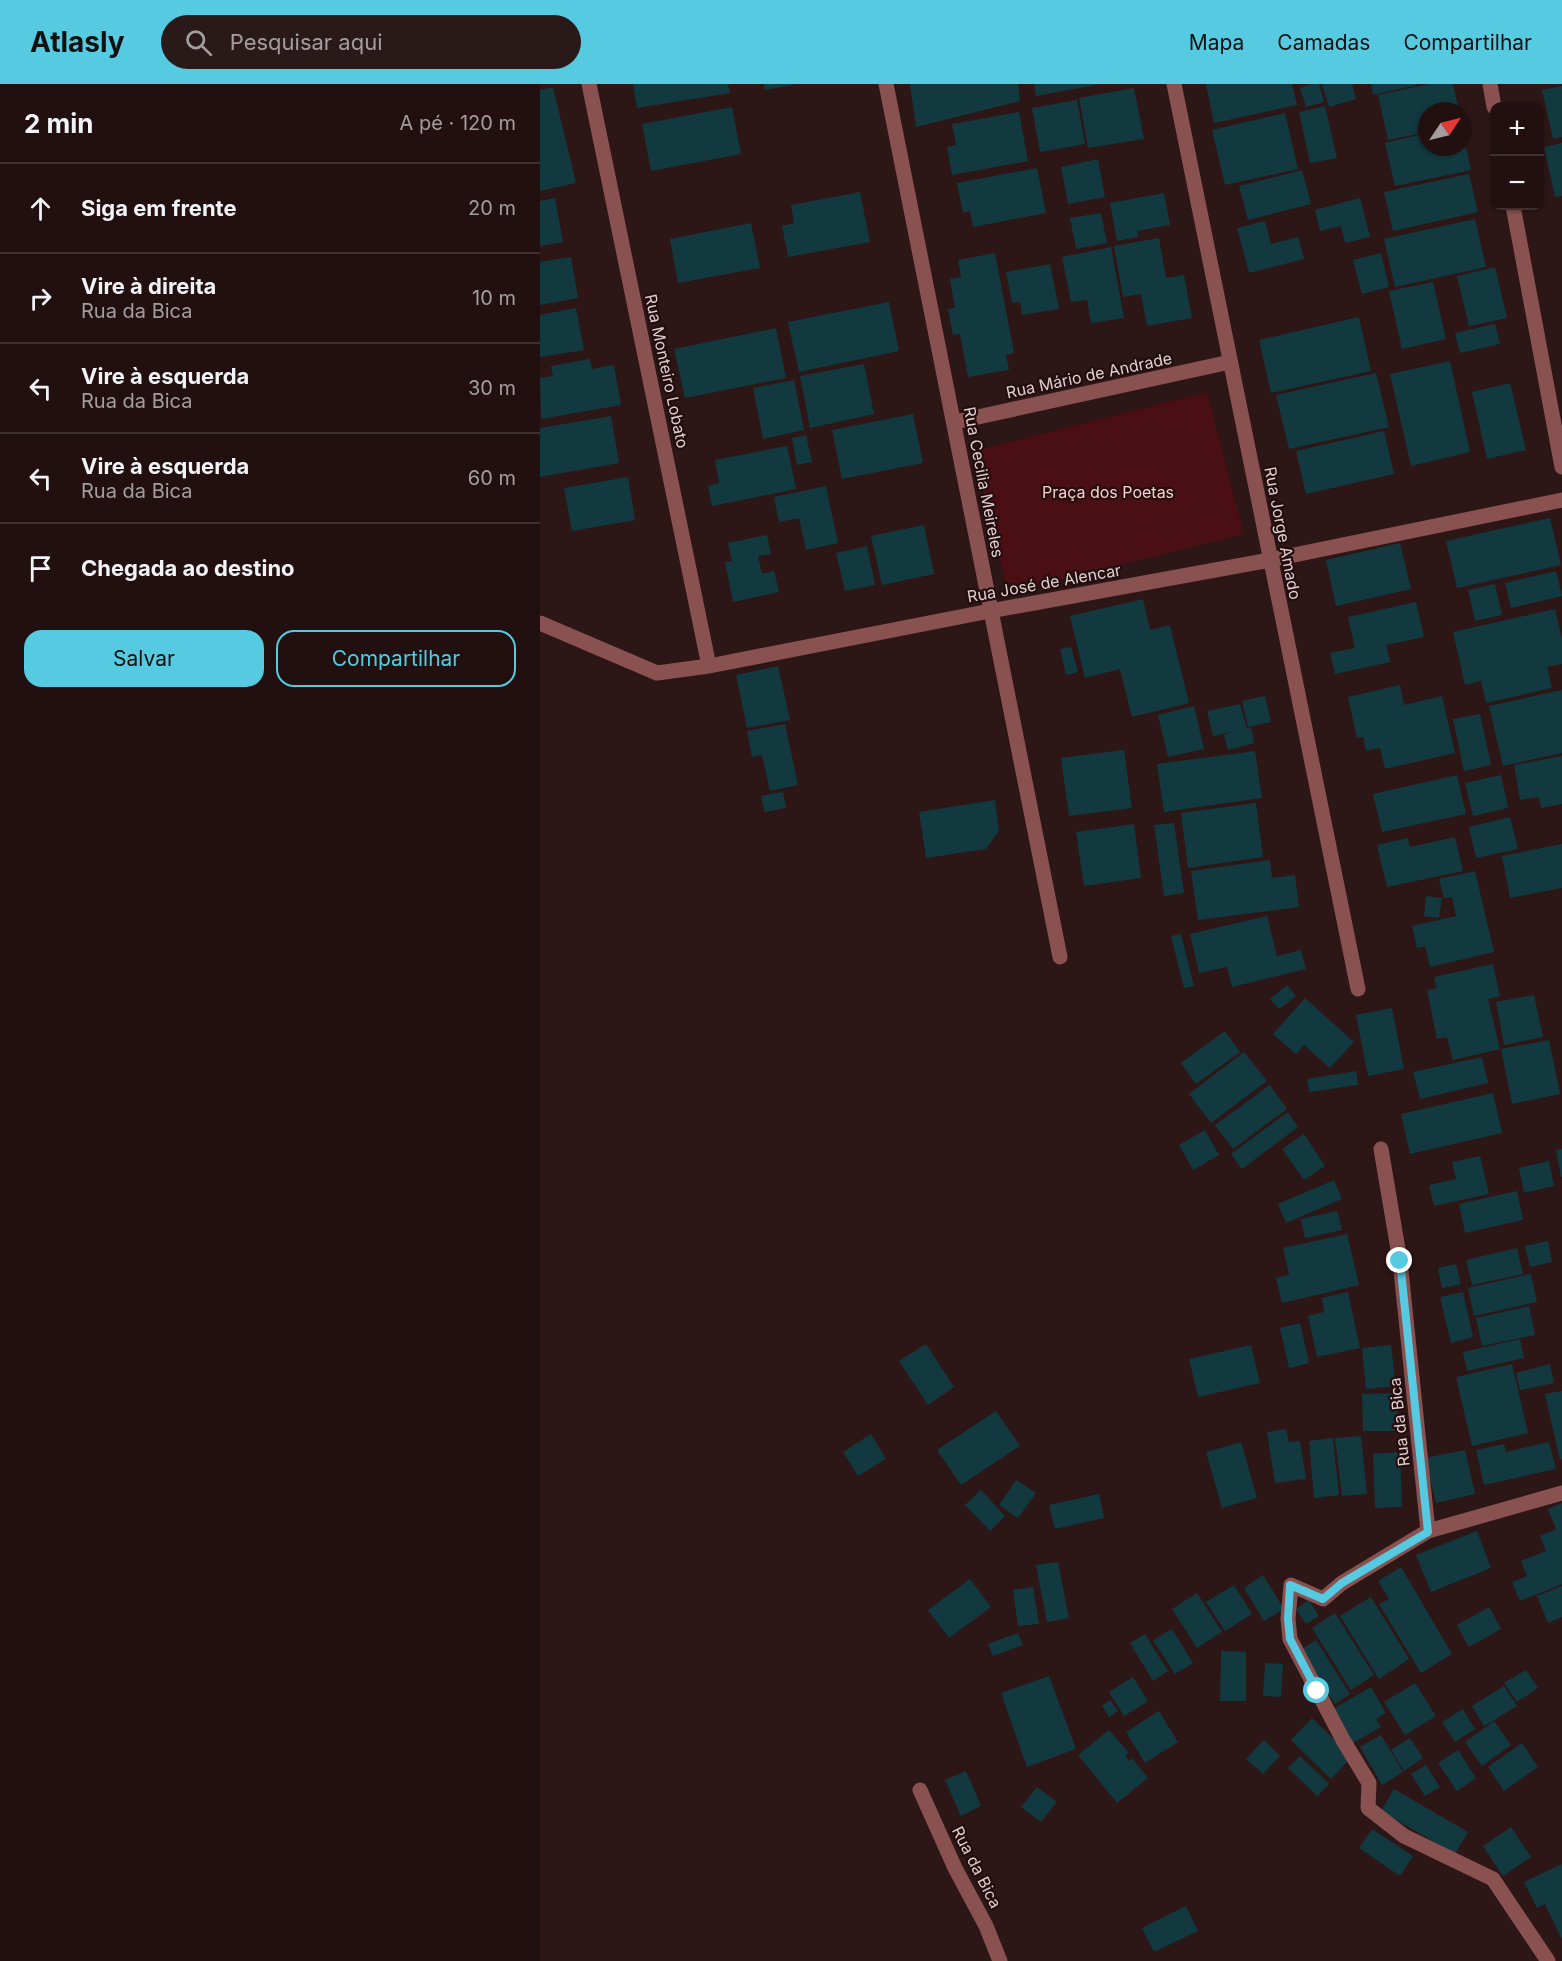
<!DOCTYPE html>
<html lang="pt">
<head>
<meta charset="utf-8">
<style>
  :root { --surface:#221010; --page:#2a1919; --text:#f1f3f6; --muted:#a29d9f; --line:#3f3030; --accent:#55cae0 }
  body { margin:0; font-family:Inter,sans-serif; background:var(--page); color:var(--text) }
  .controls { position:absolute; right:18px; top:18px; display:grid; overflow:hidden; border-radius:12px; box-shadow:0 2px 4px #0004 }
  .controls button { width:54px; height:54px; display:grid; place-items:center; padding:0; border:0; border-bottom:2px solid var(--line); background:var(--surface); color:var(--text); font:30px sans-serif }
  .compass { position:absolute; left:878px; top:18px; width:54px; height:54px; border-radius:50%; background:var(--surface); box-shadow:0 2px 4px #0004; rotate:55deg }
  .stop { position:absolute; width:18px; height:18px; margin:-14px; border:4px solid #55cae0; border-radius:50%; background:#fff }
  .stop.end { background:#55cae0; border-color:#fff; box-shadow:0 2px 6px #0008 }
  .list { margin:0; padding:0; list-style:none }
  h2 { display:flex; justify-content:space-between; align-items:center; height:78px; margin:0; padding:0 24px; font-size:26px }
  h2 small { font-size:20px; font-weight:400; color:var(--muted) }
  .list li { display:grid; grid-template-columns:39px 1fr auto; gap:18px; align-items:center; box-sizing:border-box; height:90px; padding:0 24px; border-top:2px solid var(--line) }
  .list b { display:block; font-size:22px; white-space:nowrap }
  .list p { margin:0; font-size:20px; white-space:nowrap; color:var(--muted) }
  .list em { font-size:20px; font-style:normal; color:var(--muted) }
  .actions { display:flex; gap:12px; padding:18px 24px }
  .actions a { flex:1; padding:14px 0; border:2px solid var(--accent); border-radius:18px; text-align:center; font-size:21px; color:var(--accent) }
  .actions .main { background:var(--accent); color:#111 }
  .icon { flex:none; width:33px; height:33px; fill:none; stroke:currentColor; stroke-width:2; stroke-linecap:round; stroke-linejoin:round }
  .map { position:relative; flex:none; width:1022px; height:1877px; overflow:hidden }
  header { display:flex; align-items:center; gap:36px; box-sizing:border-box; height:84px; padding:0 30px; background:var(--accent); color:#111 }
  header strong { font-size:28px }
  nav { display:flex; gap:33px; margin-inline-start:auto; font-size:21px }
  .search { width:420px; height:54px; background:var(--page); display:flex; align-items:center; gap:15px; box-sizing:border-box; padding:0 21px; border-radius:33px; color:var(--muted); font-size:22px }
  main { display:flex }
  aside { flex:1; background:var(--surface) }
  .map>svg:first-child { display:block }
</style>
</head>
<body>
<header>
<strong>Atlasly</strong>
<div class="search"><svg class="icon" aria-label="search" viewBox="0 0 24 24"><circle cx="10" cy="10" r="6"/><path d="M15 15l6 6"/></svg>Pesquisar aqui</div>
<nav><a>Mapa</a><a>Camadas</a><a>Compartilhar</a></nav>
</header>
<main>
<aside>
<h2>2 min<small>A pé · 120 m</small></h2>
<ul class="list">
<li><svg class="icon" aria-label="ahead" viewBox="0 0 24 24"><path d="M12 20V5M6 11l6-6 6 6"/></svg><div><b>Siga em frente</b></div><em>20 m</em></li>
<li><svg class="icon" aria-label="right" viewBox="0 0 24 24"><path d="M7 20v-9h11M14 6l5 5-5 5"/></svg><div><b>Vire à direita</b><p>Rua da Bica</p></div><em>10 m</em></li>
<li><svg class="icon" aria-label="left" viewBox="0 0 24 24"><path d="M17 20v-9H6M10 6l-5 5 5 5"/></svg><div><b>Vire à esquerda</b><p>Rua da Bica</p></div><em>30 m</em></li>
<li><svg class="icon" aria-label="left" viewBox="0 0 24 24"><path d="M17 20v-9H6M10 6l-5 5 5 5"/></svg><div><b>Vire à esquerda</b><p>Rua da Bica</p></div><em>60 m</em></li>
<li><svg class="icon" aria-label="arrive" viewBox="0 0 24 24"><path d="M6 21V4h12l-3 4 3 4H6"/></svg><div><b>Chegada ao destino</b></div></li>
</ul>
<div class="actions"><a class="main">Salvar</a><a>Compartilhar</a></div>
</aside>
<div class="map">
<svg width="1022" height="1877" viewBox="0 0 1022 1877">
  <rect width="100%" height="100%" fill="#2d1616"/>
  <path fill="#4a0f14" d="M667,308l37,142 -236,59 -35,-142z"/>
  <path fill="#133940" d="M93,0h95l2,9 -93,15z
    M224,0h29v1l-28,5z
    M370,0h108l2,17 -104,26z
    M494,0h62v1l-60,11z
    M666,0h86l5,21 -83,18z
    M772,0h7l5,18 -18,5 -6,-19z
    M782,0h30l4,15 -27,8z
    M831,0h46v1l-44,10z
    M889,0h24l6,27h-32v21l-39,8 -10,-45z
    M1022,2v51l-9,2 -11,-49z
    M13,3l23,96 -36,8v-101z
    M594,4l10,51 -56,9 -9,-50z
    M537,16l8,44 -45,8 -8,-44z
    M785,22l12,52 -27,5 -11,-51z
    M192,23l9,47 -90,17 -9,-47z
    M479,28l9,49 -76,14 -5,-28 9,-2 -4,-21z
    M745,29l13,56 -73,16 -13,-55z
    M887,49v14h36l1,-8 7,31 -76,16 -10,-43z
    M1022,59v53l-7,1 -11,-50z
    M558,75l7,38 -37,7 -7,-37z
    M497,84l9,45 -73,14 -3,-16 -7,2 -6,-30z
    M762,86l9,34 -63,16 -9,-34z
    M929,90l9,38 -85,19 -9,-39z
    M320,108l10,50 -82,15 -6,-31 12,-3 -3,-18z
    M624,109l6,32 -33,6 1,6 -21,4 -7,-38z
    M15,114l8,44 -23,4v-45z
    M820,114l10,39 -25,6 -4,-17 -21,5 -5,-21z
    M561,129l6,30 -31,6 -6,-31z
    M935,135l11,48 -91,20 -11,-48z
    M725,137l6,23 27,-7 6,22 -55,14 -12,-45z
    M211,139l9,45 -82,15 -8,-44z
    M619,154l7,40 18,-3 8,43 -45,8 -6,-32 -18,3 -9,-51z
    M571,163l13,71 -33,5 -4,-23 -16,2 -9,-45z
    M455,169l19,100 -8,2 3,15 -41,7 -8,-43 -7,1 -5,-26 7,-1 -5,-29 11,-2 -3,-17z
    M841,169l8,34 -27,7 -9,-34z
    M31,173l7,41 -38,7v-43z
    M510,180l9,45 -37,6 -2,-13 -8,1 -6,-31z
    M955,183l12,51 -38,8 -12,-50z
    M893,198l13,57 -44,10 -13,-58z
    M349,218l10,49 -100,21 -11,-50z
    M36,224l8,42 -44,7v-42z
    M819,233l12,54 -100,22 -12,-53z
    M955,240l5,20 -40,9 -5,-20z
    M236,244l10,50 -101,20 -11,-49z
    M50,275l2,10 22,-4 7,40 -80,14 -1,-41 13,-2 -2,-10z
    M910,277l20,91 -59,14 -21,-92z
    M324,280l10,50 -64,14 -10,-52z
    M836,289l13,54 -100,22 -13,-54z
    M254,296l10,50 -41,9 -10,-51z
    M970,299l16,67 -39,9 -15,-67z
    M373,330l10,49 -81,16 -10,-49z
    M71,332l8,47 -79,14v-49z
    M844,347l10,43 -88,20 -10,-43z
    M266,351l6,27 -15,3 -5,-27z
    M247,362l9,43 -84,17 -4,-20 11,-3 -4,-23z
    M88,393l7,43 -63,11 -8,-43z
    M286,402l12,57 -32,7 -7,-32 -20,4 -5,-25z
    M1010,434l11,47 -104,23 -11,-47z
    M384,441l10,49 -52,11 -11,-49z
    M227,451l4,19 -13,2 4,18 12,-3 5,21 -46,10 -8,-40 7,-1 -4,-18z
    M860,459l11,46 -75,17 -10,-46z
    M327,462l8,39 -30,6 -9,-38z
    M1016,487l6,25 -51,12 -6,-25z
    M955,500l7,31 -27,6 -7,-31z
    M603,515l7,31 20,-5 19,78 -57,14 -12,-48 -35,9 -15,-62z
    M876,518l8,35 -38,8 4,17 -55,12 -5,-21 25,-5 -7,-31z
    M1015,525l7,30v25l-15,3 5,21 -66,15 -5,-22 -16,4 -12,-53z
    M531,563l7,25 -12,3 -6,-26z
    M238,582l12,54 -43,8 -11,-53z
    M860,601l4,20 38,-9 13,57 -70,16 -5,-21 -14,3 -3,-14 -6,1 -9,-41z
    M1022,606v63l-59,13 -14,-60z
    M725,612l6,26 -23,5 -6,-26z
    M700,620l7,25 4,-1 3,15 -26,7 -4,-15 8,-3 -19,4 -6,-25z
    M654,622l10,43 -36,8 -10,-42z
    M940,630l11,51 -27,6 -11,-52z
    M245,640l13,61 -28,6 -8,-36 -10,2 -5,-26z
    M584,666l8,58 -63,8 -8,-58z
    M715,667l7,47 -98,14 -7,-48z
    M1022,672v48l-21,4 -2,-11 -19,3 -6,-35z
    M917,691l9,39 -84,18 -9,-38z
    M961,691l7,33 -35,8 -8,-33z
    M243,708l3,16 -21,4 -4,-16z
    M455,716l4,31 -13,18 -60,9 -7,-46z
    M716,719l7,54 -75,11 -7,-55z
    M970,733l8,32 -42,9 -7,-31z
    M634,739l10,70 -20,3 -10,-71z
    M594,740l7,54 -57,8 -8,-54z
    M915,753l8,34 -76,16 -10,-42 31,-7 2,9z
    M1022,760v44l-52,10 -8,-42z
    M730,776l2,18 23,-3 4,32 -101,13 -7,-49z
    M935,787l19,81 -64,15 -5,-21 -8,2 -5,-22 44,-10 -4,-19 -8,1 -5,-19z
    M886,812l16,2 -3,20 -15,-2z
    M727,832l10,40 24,-6 5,19 -74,18 -5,-20 -28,6 -9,-39z
    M641,850l13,52 -10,2 -13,-52z
    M953,880l7,32 -12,3 12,50 -47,11 -6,-23 -10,2 -10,-49 10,-2 -3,-11z
    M747,901l9,11 -17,13 -9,-10z
    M994,911l9,42 -39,8 -8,-43z
    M765,914l49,44 -24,26 -26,-23 -8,9 -23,-20z
    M852,924l12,61 -36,7 -12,-61z
    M685,947l15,21 -44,32 -15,-21z
    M1009,956l11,54 -48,10 -11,-55z
    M704,968l23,29 -56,42 -22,-29z
    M942,973l6,26 -68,16 -7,-27z
    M816,987l2,14 -49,7 -2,-13z
    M730,1001l17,24 -54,40 -18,-24z
    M953,1009l9,40 -92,21 -9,-40z
    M748,1028l10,15 -56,42 -11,-15z
    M665,1046l14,25 -26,15 -14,-25z
    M764,1050l21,32 -21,14 -22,-31z
    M1022,1065v28h-1l-5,-27z
    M940,1072l9,38 -55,12 -5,-21 27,-6 -4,-17z
    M1009,1077l5,25 -30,7 -5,-25z
    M794,1096l8,19 -56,24 -8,-19z
    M977,1107l6,29 -58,13 -6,-29z
    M797,1127l5,19 -37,8 -4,-19z
    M807,1150l12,51 -77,18 -6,-25 13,-3 -6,-27z
    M1008,1157l4,21 -22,5 -5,-21z
    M977,1164l6,26 -51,11 -6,-25z
    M916,1180l5,20 -19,4 -4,-20z
    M991,1190l6,28 -63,14 -6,-28z
    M808,1208l12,56 -43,9 -9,-41 16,-4 -2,-14z
    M923,1208l10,45 -22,6 -11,-46z
    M989,1222l6,29 -53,11 -6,-28z
    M760,1239l9,40 -20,5 -9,-40z
    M980,1255l4,19 -57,13 -4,-19z
    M386,1260l28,43 -26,18 -29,-44z
    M711,1261l9,38 -62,14 -9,-38z
    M851,1261l5,41 -30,3 -4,-41z
    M972,1280l16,69 -56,13 -16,-69z
    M1010,1280l4,19 -34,7 -4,-17z
    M1022,1307v68l-2,1 -15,-66z
    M858,1309v38h-35l-1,-37z
    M456,1327l24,35 -59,39 -24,-35z
    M746,1345l3,13 11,-1 6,38 -31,4 -8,-51z
    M331,1350l15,25 -28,17 -15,-24z
    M821,1352l6,58 -25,2 -7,-58z
    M793,1354l6,57 -25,3 -5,-57z
    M701,1358l16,56 -35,10 -16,-56z
    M1009,1358l7,27 -72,16 -8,-35 28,-6 2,8z
    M925,1366l10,44 -39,9 -11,-45z
    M860,1368l2,55 -27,1 -2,-54z
    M476,1396l20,13 -18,25 -19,-13z
    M441,1406l24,26 -15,15 -25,-26z
    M559,1410l5,24 -49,11 -6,-24z
    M1022,1419v81l-42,17 -8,-19 15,-6 -6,-15 25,-10 -6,-15 16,-7 -8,-20z
    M937,1447l14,37 -60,24 -15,-37z
    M518,1478l11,56 -22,4 -11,-57z
    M861,1483l51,87 -31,19 -42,-69 10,-5 -11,-18z
    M723,1491l21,34 -20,12 -20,-33z
    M430,1495l21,28 -42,31 -21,-28z
    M694,1501l18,29 -27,17 -19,-29z
    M1022,1502v31l-14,6 -11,-27z
    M493,1503l6,37 -21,2 -5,-36z
    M657,1509l25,39 -25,16 -25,-39z
    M831,1513l38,62 -30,20 -39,-63z
    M769,1516l10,16 -13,8 -10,-15z
    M949,1523l12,22 -32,18 -12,-22z
    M795,1529l39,62 -23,15 -39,-62z
    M632,1545l21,34 -18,11 -22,-34z
    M478,1549l5,12 -30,11 -5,-12z
    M605,1550l23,37 -15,10 -23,-38z
    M776,1556l34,54 -15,10 -35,-54z
    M681,1567l25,1v49h-26z
    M725,1579l18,1 -2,33 -18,-1z
    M986,1586l12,18 -21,14 -13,-19z
    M509,1592l27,73 -49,18 -26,-74z
    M593,1593l15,24 -24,15 -15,-24z
    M875,1599l21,33 -31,19 -21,-33z
    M964,1602l13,20 -33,20 -12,-20z
    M831,1603l15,26 -10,6 5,8 -28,16 -20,-34z
    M570,1616l8,11 -9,6 -7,-11z
    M923,1625l12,20 -20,13 -13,-20z
    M619,1627l19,31 -33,21 -19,-31z
    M772,1634l40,39 -21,22 -40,-39z
    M954,1637l17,24 -29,21 -17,-24z
    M569,1646l20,23 -4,3 4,5 3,-3 16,20 -31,25 -39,-48z
    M841,1651l22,37 -21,13 -22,-38z
    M870,1654l13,20 -19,13 -13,-21z
    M724,1656l16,16 -17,18 -17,-15z
    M982,1659l16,24 -34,24 -16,-24z
    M918,1666l18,28 -19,13 -19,-28z
    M760,1672l29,28 -12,12 -29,-28z
    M886,1681l14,22 -15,9 -14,-22z
    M426,1687l15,35 -20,10 -16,-36z
    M497,1703l20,15 -16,20 -20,-15z
    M854,1705l74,43 -13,22 -74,-43z
    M971,1743l20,30 -28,19 -20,-30z
    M832,1745l41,27 -13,20 -41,-28z
    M1022,1780v76l-17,-36 -8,4 -13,-26z
    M646,1822l12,25 -44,21 -12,-24z"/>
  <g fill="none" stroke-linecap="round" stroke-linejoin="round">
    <path stroke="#8a5151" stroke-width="15" d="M49,0l120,582
      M346,0l174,873
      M634,0l184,905
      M950,0l4,23
      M973,122l49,261
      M415,338l275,-60
      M0,539l117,50 52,-7 281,-55 280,-51 292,-60
      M841,1065l19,112 28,270
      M380,1706l35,78 31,58 14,35
      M1008,1877l-55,-82 -89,-43 -36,-28 1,-25 -26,-43 -53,-101 -2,-20 3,-34 32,14 19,-16 86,-52 134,-38"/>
  </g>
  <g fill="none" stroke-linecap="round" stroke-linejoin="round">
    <path stroke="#55cae0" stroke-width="8" d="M777,1607l-27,-52 -2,-20 2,-34 33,14 19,-16 86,-51 -28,-271"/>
  </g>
  <g text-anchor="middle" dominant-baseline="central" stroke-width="4.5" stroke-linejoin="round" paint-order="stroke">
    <g font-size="16" fill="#e0cfcf" stroke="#230d0e">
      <text transform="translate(127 287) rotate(78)">Rua Monteiro Lobato</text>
      <text transform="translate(549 291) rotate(-12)">Rua Mário de Andrade</text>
      <text transform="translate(444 398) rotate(79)">Rua Cecilia Meireles</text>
      <text transform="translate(743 449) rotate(79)">Rua Jorge Amado</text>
      <text transform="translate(504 499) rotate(-10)">Rua José de Alencar</text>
      <text transform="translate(859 1338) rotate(-96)">Rua da Bica</text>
      <text transform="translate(437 1783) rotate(63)">Rua da Bica</text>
    </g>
    <g font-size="16" fill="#fecdcb" stroke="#230d0e">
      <text x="568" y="408">Praça dos Poetas</text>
    </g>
  </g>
</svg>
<div class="controls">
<button>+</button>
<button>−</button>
</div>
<svg class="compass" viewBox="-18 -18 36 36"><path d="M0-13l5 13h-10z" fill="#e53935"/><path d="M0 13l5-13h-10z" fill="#a29d9f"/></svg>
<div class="stop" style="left:777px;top:1607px"></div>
<div class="stop end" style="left:860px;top:1177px"></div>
</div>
</main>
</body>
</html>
